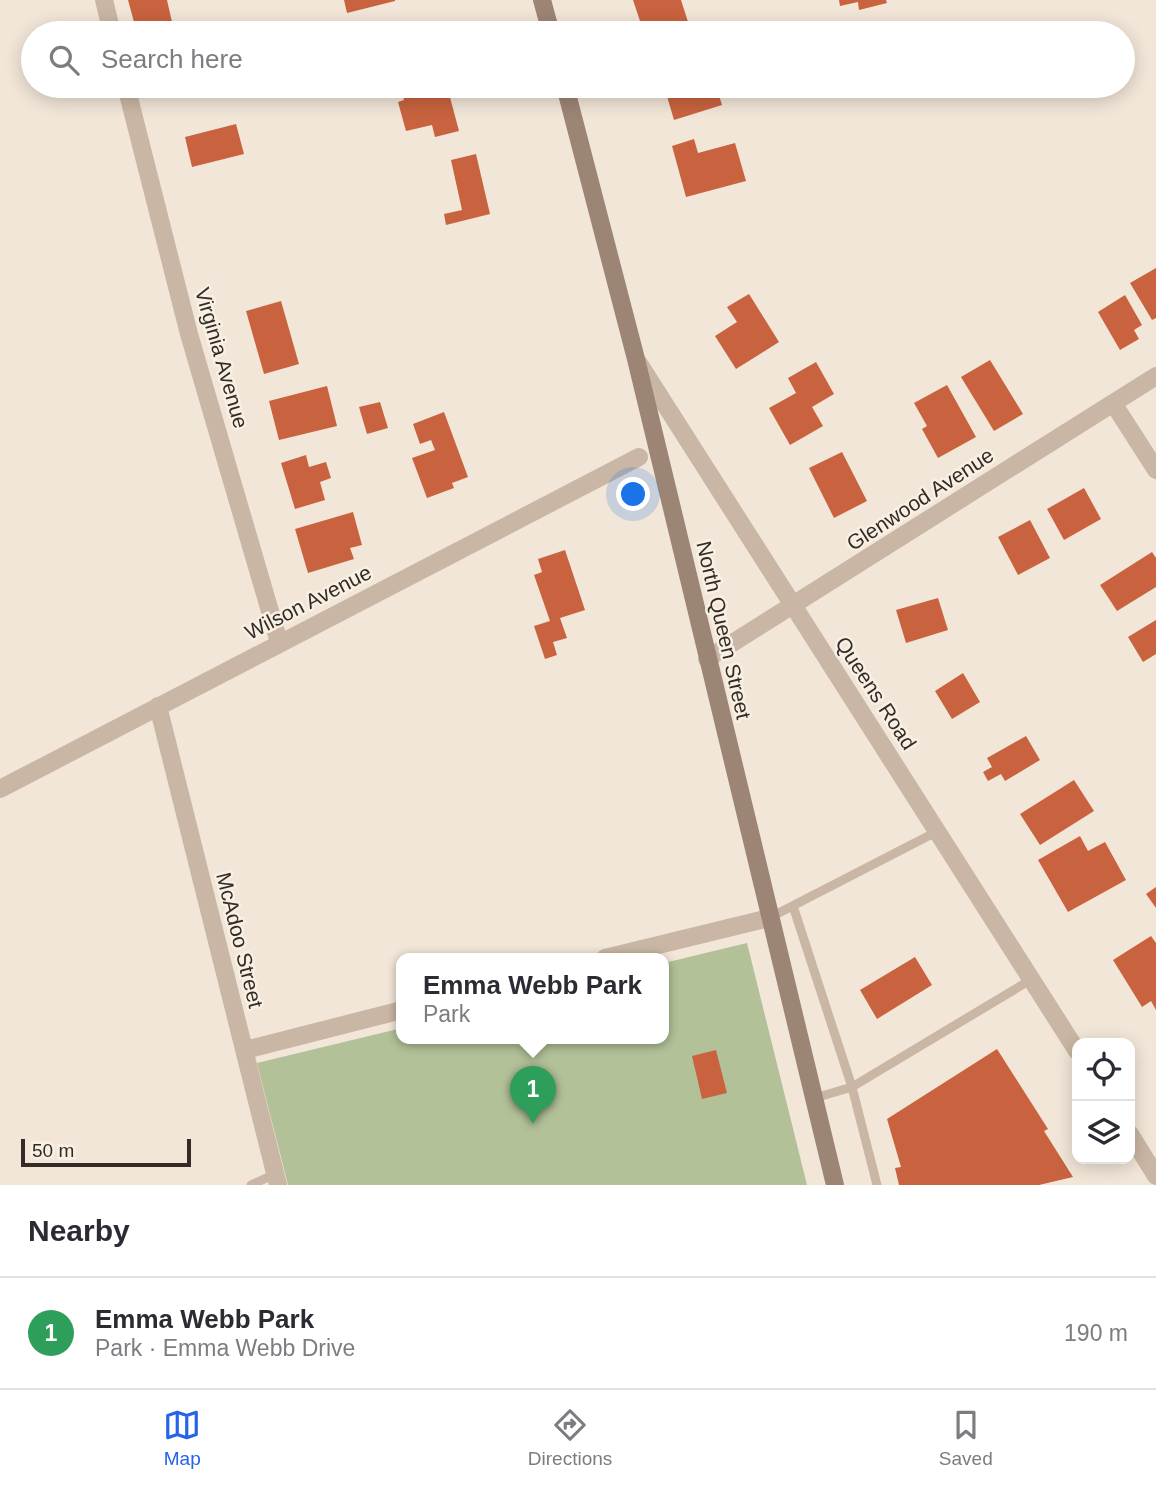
<!DOCTYPE html>
<html lang="en">
<head>
<meta charset="utf-8">
<style>
  :root { --surface:#fff; --page:#f2f2f3; --text:#2b2b33; --muted:#7c7c81; --line:#e1e1e2; --accent:#2563eb }
  body { margin:0; font-family:Helvetica,sans-serif; background:var(--page); color:var(--text) }
  .controls { position:absolute; right:21px; bottom:21px; display:grid; overflow:hidden; border-radius:14px; box-shadow:0 4px 18px #0003 }
  .controls button { width:63px; height:63px; display:grid; place-items:center; padding:0; border:0; border-bottom:2px solid var(--line); background:var(--surface); color:var(--text); font:35px sans-serif }
  .scale { position:absolute; left:21px; bottom:18px; width:170px; box-sizing:border-box; padding-left:7px; border:4px solid #352b26; border-top:0; font-size:19px; line-height:24px; white-space:nowrap; color:#352b26; -webkit-text-stroke:5px #f9f0e4; paint-order:stroke }
  .you { position:absolute; left:634px; top:495px; width:24px; height:24px; margin:-18px; border:5px solid #fff; border-radius:50%; background:#1a73e8; box-shadow:0 0 0 10px #1a73e833 }
  .badge { display:grid; place-items:center; width:46px; height:46px; border-radius:50%; background:var(--accent); color:#fff; font-size:23px; font-weight:700 }
  .pin { position:absolute; translate:-50% -58px; filter:drop-shadow(0 2px 4px #0008) }
  .pin::after { content:''; position:absolute; top:37px; width:24px; height:21px; background:inherit; clip-path:polygon(0 0,100% 0,50% 100%) }
  .popup { position:absolute; left:396px; top:953px; width:273px; height:91px; box-sizing:border-box; display:grid; place-content:center; border-radius:14px; background:var(--surface); filter:drop-shadow(0 2px 5px #0005); font-size:23px; white-space:nowrap; color:var(--muted) }
  .popup b { font-size:26px; color:var(--text) }
  .popup::after { content:''; position:absolute; left:50%; top:100%; margin-left:-14px; border:14px solid transparent; border-top-color:var(--surface) }
  .list { margin:0; padding:0; list-style:none }
  h2 { display:flex; justify-content:space-between; align-items:center; height:91px; margin:0; padding:0 28px; font-size:30px }
  h2 small { font-size:23px; font-weight:400; color:var(--muted) }
  .list li { display:grid; grid-template-columns:46px 1fr auto; gap:21px; align-items:center; box-sizing:border-box; height:112px; padding:0 28px; border-top:2px solid var(--line) }
  .list b { display:block; font-size:26px; white-space:nowrap }
  .list p { margin:0; font-size:23px; white-space:nowrap; color:var(--muted) }
  .list em { font-size:23px; font-style:normal; color:var(--muted) }
  .icon { flex:none; width:38px; height:38px; fill:none; stroke:currentColor; stroke-width:2; stroke-linecap:round; stroke-linejoin:round }
  .map { position:relative; flex:none; width:1156px; height:1185px; overflow:hidden }
  .search { position:absolute; background:var(--surface); box-shadow:0 4px 18px #0003; left:21px; right:21px; top:21px; height:77px; display:flex; align-items:center; gap:18px; box-sizing:border-box; padding:0 24px; border-radius:38px; color:var(--muted); font-size:26px }
  .sheet { height:203px; background:var(--surface) }
  nav { display:flex; justify-content:space-around; align-items:center; box-sizing:border-box; height:98px; border-top:2px solid var(--line); background:var(--surface); font-size:19px; color:var(--muted) }
  nav a { display:grid; justify-items:center; gap:4px }
  nav .on { color:var(--accent) }
  .map>svg:first-child { display:block }
</style>
</head>
<body>
<div class="map">
<svg width="1156" height="1185" viewBox="0 0 1156 1185">
  <rect width="100%" height="100%" fill="#f2e6d8"/>
  <path fill="#b2c198" d="M747,943l60,242h-519l-31,-122 145,-35v10h262v-75z"/>
  <path fill="#c9633f" d="M128,0h39l5,22 -11,4 2,7h-26z
    M344,0h51v1l-48,12z
    M633,0h48l8,25 -25,8h-20z
    M839,0h47l1,3 -28,7 -1,-8 -18,4z
    M432,25l2,8h-32v-1z
    M400,86h47l12,45 -24,6 -3,-12 -26,6 -8,-29 6,-2z
    M664,86h52l6,19 -48,15z
    M236,124l8,30 -52,13 -7,-30z
    M694,139l4,14 37,-10 11,38 -60,16 -14,-51z
    M476,154l14,60 -44,11 -2,-11 18,-4 -11,-50z
    M1156,268v50l-4,2 -22,-37z
    M749,294l30,48 -43,27 -21,-33 22,-14 -10,-15z
    M1125,295l17,30 -8,5 5,9 -19,11 -22,-38z
    M281,301l18,63 -35,10 -18,-63z
    M990,360l33,54 -29,17 -33,-54z
    M816,362l18,32 -22,13 11,19 -33,19 -21,-37 27,-15 -8,-15z
    M947,385l29,52 -38,21 -16,-29 5,-3 -13,-23z
    M327,386l10,40 -58,14 -10,-39z
    M380,402l8,26 -21,6 -8,-27z
    M444,412l24,65 -16,6 2,5 -27,10 -15,-40 23,-8 -4,-10 -11,4 -7,-20z
    M842,452l25,49 -33,17 -25,-50z
    M306,455l3,12 17,-5 5,16 -11,4 5,18 -30,9 -14,-46z
    M1084,488l17,31 -37,21 -17,-31z
    M353,512l9,33 -12,3 4,11 -46,14 -13,-44z
    M1030,520l20,38 -32,17 -20,-38z
    M565,550l20,60 -25,8 7,20 -14,4 4,13 -12,4 -11,-33 16,-5 -16,-46 8,-3 -4,-13z
    M1152,552l4,6v29l-39,24 -17,-26z
    M938,598l10,32 -42,13 -10,-33z
    M1156,620v34l-13,8 -15,-25z
    M963,673l17,29 -28,17 -17,-28z
    M1026,736l14,24 -35,21 -4,-7 -13,7 -5,-9 9,-5 -5,-9z
    M1074,780l20,31 -54,34 -20,-31z
    M1080,836l8,15 17,-9 21,38 -58,32 -30,-52z
    M1156,887v21l-10,-14z
    M1151,936l5,7v67l-5,-9 -9,6 -29,-47z
    M915,957l17,28 -55,34 -17,-29z
    M997,1049l51,80 -4,2 29,46 -34,8h-140l-4,-17 6,-1 -14,-48z
    M716,1050l11,43 -25,6 -10,-43z"/>
  <g fill="none" stroke-linecap="round" stroke-linejoin="round">
    <path stroke="#cab6a4" stroke-width="9" d="M793,906l59,181 25,98
      M769,918l169,-87
      M815,1098l37,-11 180,-108
      M251,1185l24,-11"/>
    <path stroke="#cab6a4" stroke-width="18" d="M104,0l8,33
      M126,86l63,248 90,308
      M638,362l439,689
      M1113,403l43,67
      M707,659l449,-283
      M158,706l120,479
      M0,789l639,-332
      M605,958l164,-40
      M245,1050l157,-40
      M1130,1134l26,42"/>
    <path stroke="#9d8575" stroke-width="18" d="M542,0l9,33
      M565,86l71,273 199,826"/>
  </g>
  <g text-anchor="middle" dominant-baseline="central" stroke-width="5" stroke-linejoin="round" paint-order="stroke">
    <g font-size="21" fill="#352b26" stroke="#f9f0e4">
      <text transform="translate(222 358) rotate(74)">Virginia Avenue</text>
      <text transform="translate(920 499) rotate(-33)">Glenwood Avenue</text>
      <text transform="translate(308 602) rotate(-27)">Wilson Avenue</text>
      <text transform="translate(724 630) rotate(77)">North Queen Street</text>
      <text transform="translate(876 693) rotate(57)">Queens Road</text>
      <text transform="translate(240 940) rotate(76)">McAdoo Street</text>
    </g>
  </g>
</svg>
<div class="controls">
<button><svg class="icon" aria-label="locate" viewBox="0 0 24 24"><circle cx="12" cy="12" r="6"/><path d="M12 2v4M12 18v4M2 12h4M18 12h4"/></svg></button>
<button><svg class="icon" aria-label="layers" viewBox="0 0 24 24"><path d="M12 4l9 5-9 5-9-5zM3 14l9 5 9-5"/></svg></button>
</div>
<div class="scale">50 m</div>
<div class="you"></div>
<div class="pin badge" style="left:533px;top:1124px;background:#2e9e5b">1</div>
<div class="popup"><b>Emma Webb Park</b>Park</div>
<div class="search"><svg class="icon" aria-label="search" viewBox="0 0 24 24"><circle cx="10" cy="10" r="6"/><path d="M15 15l6 6"/></svg>Search here</div>
</div>
<section class="sheet">
<h2>Nearby<small></small></h2>
<ul class="list">
<li><span class="badge" style="background:#2e9e5b">1</span><div><b>Emma Webb Park</b><p>Park · Emma Webb Drive</p></div><em>190 m</em></li>
</ul>
</section>
<nav>
<a class="on"><svg class="icon" aria-label="map" viewBox="0 0 24 24"><path d="M3 6l6-2 6 2 6-2v14l-6 2-6-2-6 2zM9 4v14M15 6v14"/></svg>Map</a>
<a><svg class="icon" aria-label="directions" viewBox="0 0 24 24"><path d="M12 3l9 9-9 9-9-9zM9 14v-3h6M13 9l2 2-2 2"/></svg>Directions</a>
<a><svg class="icon" aria-label="saved" viewBox="0 0 24 24"><path d="M7 4h10v16l-5-4-5 4z"/></svg>Saved</a>
</nav>
</body>
</html>
